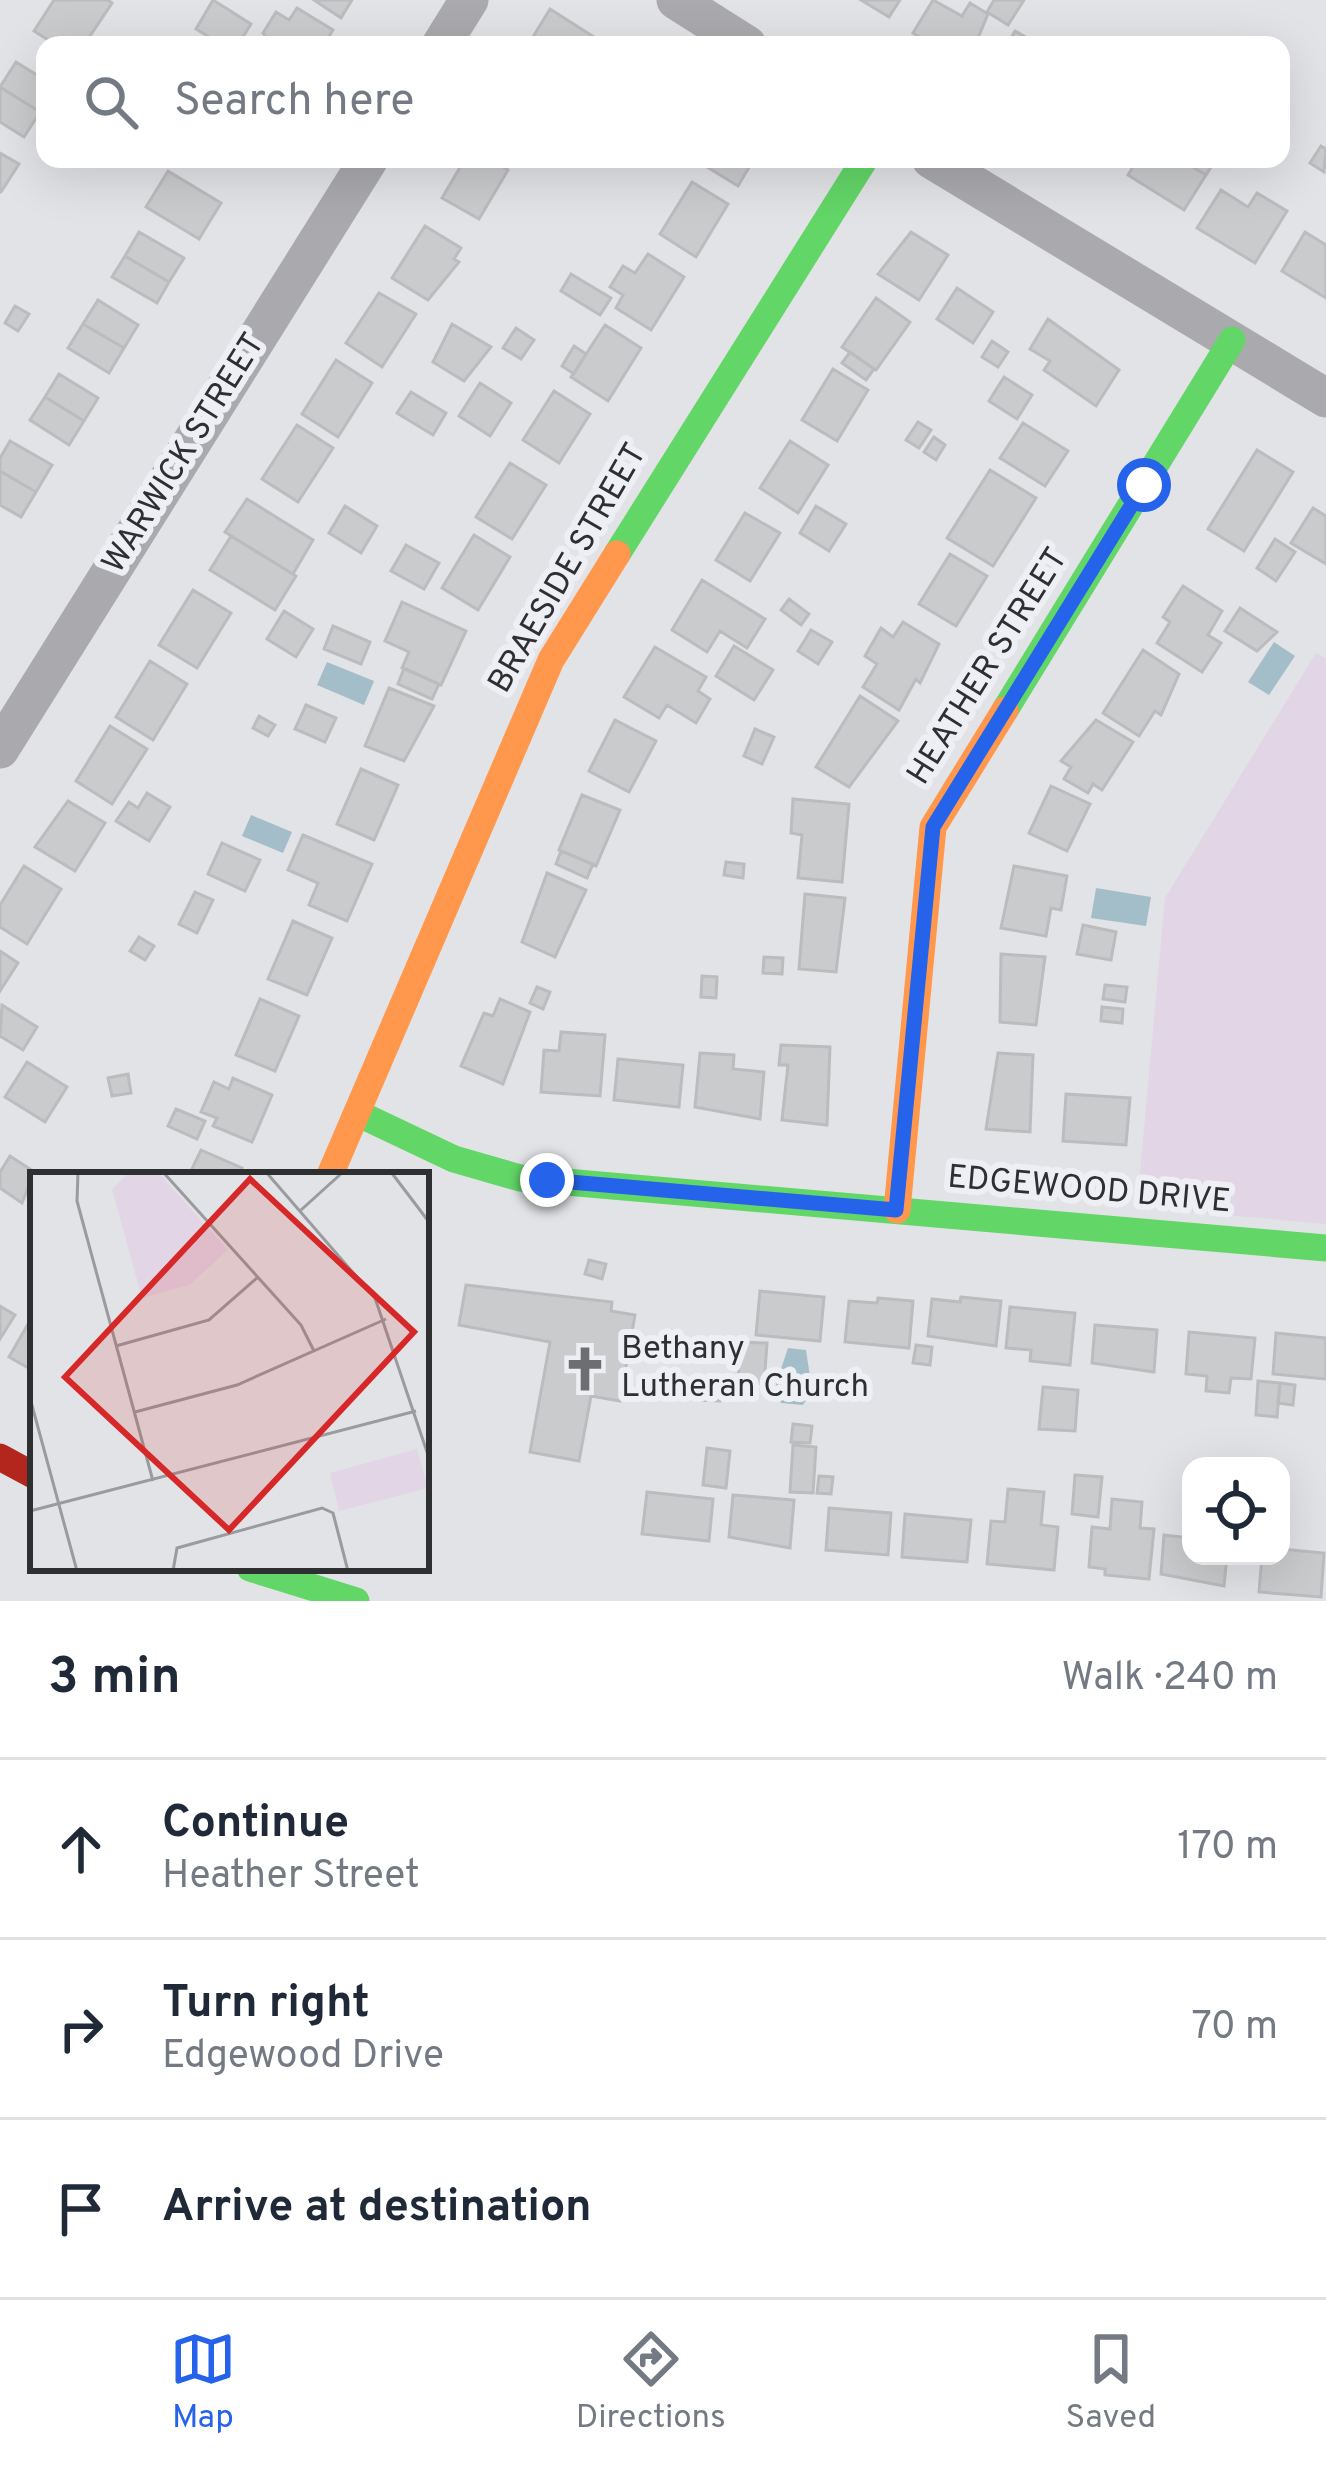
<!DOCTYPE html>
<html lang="en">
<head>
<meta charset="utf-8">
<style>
  :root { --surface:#fff; --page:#f6f6f7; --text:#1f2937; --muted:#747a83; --line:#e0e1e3; --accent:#2563eb }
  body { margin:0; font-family:Overpass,sans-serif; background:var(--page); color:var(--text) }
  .controls { position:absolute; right:36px; bottom:36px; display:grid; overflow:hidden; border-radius:24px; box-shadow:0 12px 48px #0002 }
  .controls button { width:108px; height:108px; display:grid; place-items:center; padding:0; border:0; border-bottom:3px solid var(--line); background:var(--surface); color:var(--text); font:60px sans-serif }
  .stop { position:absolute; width:36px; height:36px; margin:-27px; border:9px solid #2563eb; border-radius:50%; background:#fff }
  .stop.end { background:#2563eb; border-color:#fff; box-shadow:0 3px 12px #0008 }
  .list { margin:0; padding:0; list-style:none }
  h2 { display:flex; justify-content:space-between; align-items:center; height:156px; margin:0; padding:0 48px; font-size:51px }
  h2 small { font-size:39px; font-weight:400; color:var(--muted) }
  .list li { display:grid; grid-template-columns:78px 1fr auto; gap:36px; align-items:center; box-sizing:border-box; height:180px; padding:0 48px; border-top:3px solid var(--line) }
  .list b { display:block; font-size:45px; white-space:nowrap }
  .list p { margin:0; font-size:39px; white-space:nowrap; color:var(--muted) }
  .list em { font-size:39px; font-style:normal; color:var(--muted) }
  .icon { flex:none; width:66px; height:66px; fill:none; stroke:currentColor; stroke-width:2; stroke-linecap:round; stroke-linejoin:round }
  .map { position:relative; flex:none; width:1326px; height:1601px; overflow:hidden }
  .search { position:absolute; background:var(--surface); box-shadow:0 12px 48px #0002; left:36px; right:36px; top:36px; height:132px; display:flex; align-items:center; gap:30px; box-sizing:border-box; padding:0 42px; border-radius:24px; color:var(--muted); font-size:45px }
  .sheet { height:696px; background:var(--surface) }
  nav { display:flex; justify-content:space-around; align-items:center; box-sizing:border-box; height:168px; border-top:3px solid var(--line); background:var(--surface); font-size:33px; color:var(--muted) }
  nav a { display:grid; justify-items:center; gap:6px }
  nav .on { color:var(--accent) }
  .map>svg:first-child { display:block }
</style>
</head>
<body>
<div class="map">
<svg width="1326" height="1601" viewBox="0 0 1326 1601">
  <rect width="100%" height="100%" fill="#e2e3e6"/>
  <path fill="#e2d5e6" d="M1316,653l10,6v565l-189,-17 28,-309z"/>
  <path fill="#a3bec9" d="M1274,642l21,14 -26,39 -21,-13z
    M327,662l47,19 -10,24 -47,-20z
    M251,815l41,17 -9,21 -41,-17z
    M1096,888l55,9 -5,29 -55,-8z
    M788,1348l18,2 6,40 -9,15 -22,-2 -5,-19z"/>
  <path fill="#cacbcd" stroke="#bcbcbf" stroke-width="3" d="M54,0h54l4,3 -28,42h-28l-22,-14z
    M213,0l38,24 -13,21h-16l-26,-16z
    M314,0h38l-11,18z
    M861,0h39l-11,17z
    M933,0l29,16 8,-13 18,11 -13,31h-44l-18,-12z
    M994,0h30l-16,25 -21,-13z
    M297,8l36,22 -10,15h-49l-11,-12 13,-21 13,8z
    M550,9l55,35v1h-77z
    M1015,31l24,14h-32z
    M16,62l29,18 -5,32 -40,-25z
    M0,87l40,25 -16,25 -24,-15z
    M1321,146l5,3 -2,23 -14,-9z
    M0,153l19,11 -18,28h-1z
    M465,159h25l18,11 -29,49 -37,-21z
    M694,159h60l-16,27z
    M1138,159h42l26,16 -22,35 -56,-35z
    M1193,159h20l2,2 -9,14 -17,-10z
    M168,171l53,32 -22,36 -53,-32z
    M692,182l36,22 -32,53 -36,-23z
    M1221,190l27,17 9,-14 30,18 -32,52 -58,-35z
    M425,226l36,22 -7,11 5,3 -31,38 -36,-22z
    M139,232l45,26 -15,24 -44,-26z
    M911,232l37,23 -29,45 -41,-26z
    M1305,232l21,13v53l-44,-27z
    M648,254l36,23 -33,53 -35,-22 7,-13 -13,-8 13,-21 12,7z
    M125,256l44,26 -12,21 -45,-26z
    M571,274l40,24 -11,17 -39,-24z
    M957,288l36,24 -20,31 -36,-24z
    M379,293l37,21 -34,53 -36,-24z
    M876,298l34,24 -34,48 -34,-23z
    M98,300l40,25 -14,23 -41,-24z
    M15,306l14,8 -11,17 -13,-8z
    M1048,319l71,51 -23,36 -52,-36 6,-9 -20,-12z
    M83,324l41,24 -15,25 -41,-25z
    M452,324l39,23 -27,34 -31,-19z
    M605,325l36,23 -33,53 -37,-24z
    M516,328l18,12 -13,19 -18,-11z
    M992,341l16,11 -10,15 -16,-10z
    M574,346l12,8 -12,20 -12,-8z
    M850,352l24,17 -8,11 -24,-17z
    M336,360l36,23 -34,54 -36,-23z
    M833,369l35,21 -31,51 -35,-21z
    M59,374l39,24 -14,23 -39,-24z
    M1004,377l28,18 -15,24 -28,-18z
    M480,383l31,20 -21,33 -31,-20z
    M554,391l36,23 -31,49 -36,-23z
    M411,392l35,21 -13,22 -36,-22z
    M45,397l39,24 -15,24 -39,-25z
    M918,422l13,8 -12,18 -13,-8z
    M1023,423l45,28 -23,35 -45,-28z
    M297,425l36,23 -35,54 -36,-23z
    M934,437l11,8 -9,15 -12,-8z
    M10,441l42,24 -16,27 -36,-21v-13z
    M790,441l38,24 -30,48 -38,-25z
    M1257,450l36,22 -49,79 -36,-22z
    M510,463l36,22 -34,54 -36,-22z
    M990,470l46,28 -43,68 -46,-28z
    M0,471l36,21 -15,25 -21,-12z
    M247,499l66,41 -20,34 -68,-42z
    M345,506l32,20 -16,27 -32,-20z
    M816,506l30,18 -17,27 -29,-18z
    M1313,508l13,8v48l-35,-21z
    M745,513l35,20 -30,48 -34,-21z
    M474,535l36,22 -32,53 -36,-22z
    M231,536l65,40 -21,34 -65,-40z
    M1275,539l20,13 -19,29 -19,-13z
    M406,545l33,18 -15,26 -33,-18z
    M950,554l37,22 -31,50 -37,-22z
    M702,580l63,39 -18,29 -27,-17 -13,21 -35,-22z
    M1183,586l39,25 -14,24 13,8 -19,29 -45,-29 13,-21 -7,-5z
    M193,590l38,23 -34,55 -38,-23z
    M789,599l20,15 -8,11 -20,-15z
    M402,602l64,29 -25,54 -39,-17 7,-16 -24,-11z
    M1240,608l37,24 -20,19 -32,-20z
    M284,611l29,18 -17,28 -29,-18z
    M903,622l36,22 -19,39 -4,-4 -17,31 -36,-23 14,-23 -12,-8 16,-28 12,9z
    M333,626l37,16 -9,22 -37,-15z
    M811,630l21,12 -14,22 -20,-13z
    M734,646l39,24 -19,30 -38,-24z
    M655,647l51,30 -8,14 12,8 -14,24 -29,-18 -8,13 -35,-21z
    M1143,650l36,24 -18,41 -6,-4 -16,25 -36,-23z
    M150,661l37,23 -34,56 -37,-23z
    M404,668l35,16 -7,15 -34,-15z
    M389,688l45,18 -30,55 -39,-15z
    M860,696l38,25 -49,66 -33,-20z
    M306,705l30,13 -11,24 -30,-13z
    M259,716l16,9 -7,11 -15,-8z
    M615,720l41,21 -27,51 -40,-21z
    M1096,720l37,22 -31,48 -9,-6 -5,9 -24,-14 7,-12 -10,-6z
    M110,726l37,23 -35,55 -36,-23z
    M755,729l19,8 -12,27 -18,-8z
    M361,769l37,16 -24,55 -37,-16z
    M1051,786l39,18 -23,47 -38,-18z
    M147,793l23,14 -21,34 -33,-20 13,-19 9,6z
    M582,795l38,15 -24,56 -37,-16z
    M793,799l56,5 -7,78 -44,-4 4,-43 -11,-2z
    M68,801l37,22 -30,48 -40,-24z
    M303,835l69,29 -25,57 -38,-16 9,-22 -30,-13z
    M222,843l38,17 -15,31 -37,-17z
    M561,851l32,13 -6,14 -31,-14z
    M726,862l18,2 -1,14 -19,-3z
    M24,866l37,23 -34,55 -27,-17v-22z
    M1014,866l53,10 -6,34 -10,-2 -5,28 -45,-8z
    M547,873l39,17 -31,67 -33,-15z
    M195,892l18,8 -16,33 -18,-9z
    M805,894l40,4 -9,74 -37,-3z
    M293,921l39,17 -25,57 -39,-16z
    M1083,925l33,7 -5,28 -34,-6z
    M139,937l15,9 -9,14 -15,-9z
    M0,951l18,12 -18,28z
    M1001,954l44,3 -9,68 -36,-3z
    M764,957l19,1 -1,16 -19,-1z
    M702,976l15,1 -1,21 -15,-1z
    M1105,985l22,2 -2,15 -22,-3z
    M537,987l13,5 -7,17 -13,-6z
    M260,999l39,17 -24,55 -39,-16z
    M500,999l30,13 -27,72 -42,-18 23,-53 9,3z
    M2,1005l35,22 -14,23 -23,-14z
    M1102,1007l21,2 -1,14 -21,-2z
    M561,1032l44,3 -5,61 -59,-4 3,-42 15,1z
    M781,1045l49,2 -3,78 -45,-5 6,-55h-9z
    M700,1053l34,2 -1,14 31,3 -4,47 -65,-12z
    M998,1053l35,2 -3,77 -44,-3z
    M618,1059l65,6 -4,42 -65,-7z
    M27,1062l40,25 -22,35 -40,-25z
    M128,1074l3,19 -19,3 -4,-18z
    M233,1078l39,17 -20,47 -39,-16 4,-8 -16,-6 13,-30 15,7z
    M1066,1094l64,4 -4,47 -63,-4z
    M176,1109l29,12 -8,18 -29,-13z
    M201,1150l41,18 -3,7h-50z
    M10,1156l29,19h-6l-11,28 -22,-15v-16z
    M589,1260l17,4 -4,15 -17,-5z
    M466,1285l146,17 -1,9 24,4 -15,86 -29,-5 -12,65 -49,-9 20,-110 -91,-17z
    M760,1291l64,6 -4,44 -64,-6z
    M961,1297l40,4 -5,45 -68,-10 4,-37 28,3z
    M878,1298l35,3 -4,47 -64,-6 4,-41 28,2z
    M0,1306l15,9 -15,24z
    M1010,1307l65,6 -5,52 -40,-4 1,-11 -25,-2z
    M31,1319l2,2v56l-1,-7 -23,-13z
    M1095,1325l62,5 -3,42 -62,-9z
    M1189,1332l66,6 -4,41 -20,-1 -2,15 -23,-2 1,-15 -21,-2z
    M1276,1333l50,5v41l-53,-5z
    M741,1342l26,1 -3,41 -26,-2z
    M916,1345l16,2 -2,18 -17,-2z
    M1258,1381l22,2 -3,34 -21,-2z
    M698,1383l23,2 -1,16 -23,-1z
    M1280,1383l15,2 -2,20 -15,-2z
    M1043,1387l35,3 -3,41 -36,-2z
    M793,1424l19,2 -2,17 -19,-1z
    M793,1445l23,2 -3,46 -23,-1z
    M707,1448l23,3 -4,37 -23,-3z
    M1075,1475l27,2 -4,40 -26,-3z
    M819,1476l14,1 -2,17 -14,-1z
    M1008,1489l36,3 -3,33 17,2 -4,43 -67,-6 4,-43 14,1z
    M647,1492l66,7 -4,42 -67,-7z
    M733,1495l61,5 -4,48 -61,-11z
    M1112,1499l30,3 -2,26 14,1 -5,50 -44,-4v-6l-16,-2 3,-40 18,2z
    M829,1508l62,5 -3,42 -62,-5z
    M905,1514l66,6 -4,42 -65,-5z
    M1164,1535l27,3v18h36l-3,30 -63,-12z
    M1281,1549l43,4 -3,44 -62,-5 3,-36h19z"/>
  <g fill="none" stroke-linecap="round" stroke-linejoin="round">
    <path stroke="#aaa9ad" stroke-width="39" d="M676,0l71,45
      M441,45l28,-45
      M931,159l395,239
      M0,749l369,-590"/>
    <path stroke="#63d668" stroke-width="27" d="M617,554l248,-395
      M1005,710l227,-370
      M357,1113l97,46 66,19 806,70
      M250,1568l106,33"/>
    <path stroke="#ff974d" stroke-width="27" d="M330,1175l221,-515 66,-106
      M897,1210l36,-383 72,-117"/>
    <path stroke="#b3261e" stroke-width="27" d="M0,1457l33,18"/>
  </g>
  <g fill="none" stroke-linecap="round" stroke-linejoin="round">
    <path stroke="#2563eb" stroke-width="15" d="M547,1180l349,30 37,-383 211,-342"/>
  </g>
  <defs>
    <g id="church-bare" transform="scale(3.6)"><path d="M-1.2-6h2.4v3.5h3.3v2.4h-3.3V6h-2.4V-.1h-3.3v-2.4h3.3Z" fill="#6d6e70" stroke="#edeff5" stroke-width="2.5" paint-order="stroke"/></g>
  </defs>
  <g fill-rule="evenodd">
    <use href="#church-bare" x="585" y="1369"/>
  </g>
  <g text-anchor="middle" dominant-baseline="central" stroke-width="12" stroke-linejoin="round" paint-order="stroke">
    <g font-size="33" fill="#2e2f31" stroke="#edeff5">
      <text transform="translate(185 454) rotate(-58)">WARWICK STREET</text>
      <text transform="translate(569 569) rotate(-60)">BRAESIDE STREET</text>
      <text transform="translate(989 667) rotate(-58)">HEATHER STREET</text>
      <text transform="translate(1089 1191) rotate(5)">EDGEWOOD DRIVE</text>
    </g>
    <g font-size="33" fill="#2e2f31" stroke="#edeff5" text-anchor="start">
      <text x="621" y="1350">Bethany<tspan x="621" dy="38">Lutheran Church</tspan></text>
    </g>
  </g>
  <g transform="translate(30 1172)">
    <rect width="399" height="399" fill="#e2e3e6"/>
    <path d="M100,0h28l70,78 -39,35 -47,13 -30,-109zM387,277l11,39 -89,23 -9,-38z" fill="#e2d5e6"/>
    <path fill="none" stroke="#9a9b9e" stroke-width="3" d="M48,0l-1,29 76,280M133,0l138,153 13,26M236,0l109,126 54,160M361,0l38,50M271,38l42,-38M86,174l93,-26 49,-43M0,226l47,173M105,240l102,-27 149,-66M0,339l386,-100M143,399l4,-23 145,-40 11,5 15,58"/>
    <path fill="#d62828" fill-opacity="0.15" stroke="#d62828" stroke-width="6" d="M220,7l164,153 -185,198 -164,-153z"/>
    <rect width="399" height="399" fill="none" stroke="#2e2f31" stroke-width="6"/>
  </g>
</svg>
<div class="controls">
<button><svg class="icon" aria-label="locate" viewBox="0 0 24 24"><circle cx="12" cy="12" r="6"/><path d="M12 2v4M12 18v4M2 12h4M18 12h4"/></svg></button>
</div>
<div class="stop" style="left:1144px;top:485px"></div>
<div class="stop end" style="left:547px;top:1180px"></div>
<div class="search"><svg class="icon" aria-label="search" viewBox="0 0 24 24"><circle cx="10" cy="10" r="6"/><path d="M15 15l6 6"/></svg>Search here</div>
</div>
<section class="sheet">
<h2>3 min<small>Walk · 240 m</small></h2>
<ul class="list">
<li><svg class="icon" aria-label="ahead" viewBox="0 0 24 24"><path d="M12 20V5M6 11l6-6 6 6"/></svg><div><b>Continue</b><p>Heather Street</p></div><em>170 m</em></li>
<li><svg class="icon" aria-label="right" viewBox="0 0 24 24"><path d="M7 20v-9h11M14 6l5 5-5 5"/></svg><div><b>Turn right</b><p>Edgewood Drive</p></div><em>70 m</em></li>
<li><svg class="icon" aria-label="arrive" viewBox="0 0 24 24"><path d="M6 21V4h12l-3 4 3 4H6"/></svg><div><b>Arrive at destination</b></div></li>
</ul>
</section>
<nav>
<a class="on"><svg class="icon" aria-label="map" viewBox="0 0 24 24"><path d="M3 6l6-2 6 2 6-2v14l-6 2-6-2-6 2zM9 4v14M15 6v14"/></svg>Map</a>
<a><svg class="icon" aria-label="directions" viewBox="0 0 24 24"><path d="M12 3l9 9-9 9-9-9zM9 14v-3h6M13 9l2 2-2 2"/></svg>Directions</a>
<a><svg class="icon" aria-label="saved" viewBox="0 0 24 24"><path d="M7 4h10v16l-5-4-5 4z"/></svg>Saved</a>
</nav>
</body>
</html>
